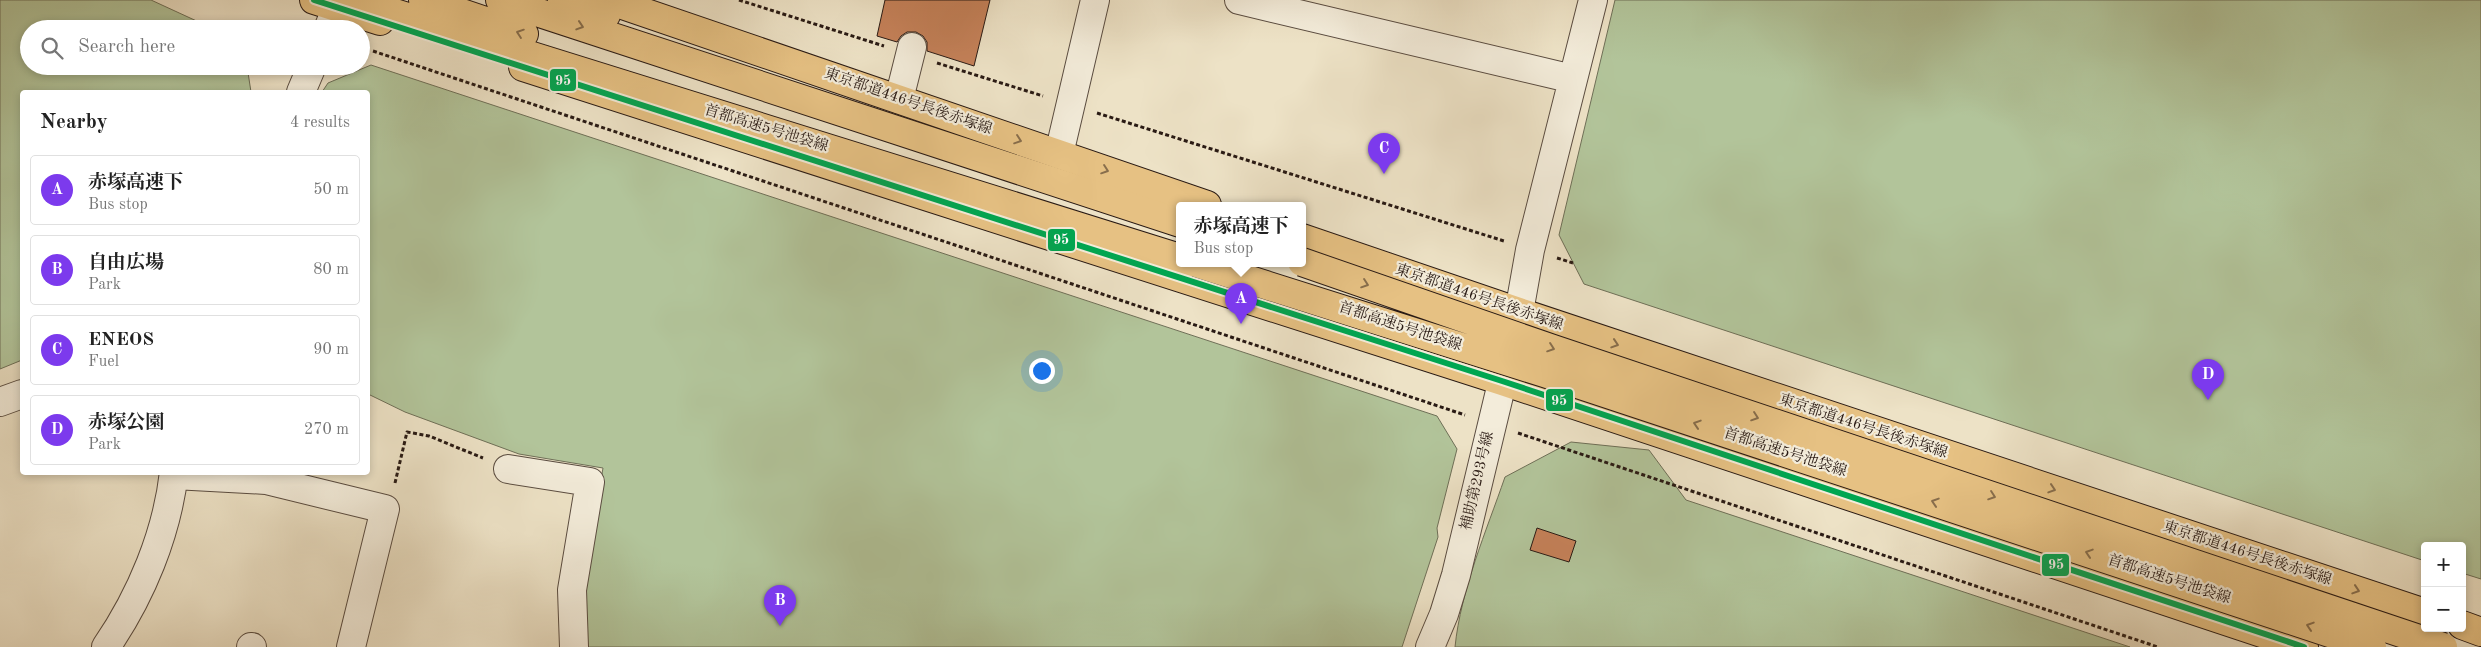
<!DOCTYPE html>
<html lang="en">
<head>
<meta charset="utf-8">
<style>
  :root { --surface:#fff; --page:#f6f6f6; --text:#222; --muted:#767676; --line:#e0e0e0; --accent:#7c3aed }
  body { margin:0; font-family:"Old Standard TT","Noto Serif JP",serif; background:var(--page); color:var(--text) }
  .controls { position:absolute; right:15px; bottom:15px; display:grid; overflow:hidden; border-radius:5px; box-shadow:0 2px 8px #0003 }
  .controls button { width:45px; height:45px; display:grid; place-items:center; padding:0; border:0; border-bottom:1px solid var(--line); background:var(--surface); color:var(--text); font:25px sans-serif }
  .you { position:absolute; left:1041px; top:370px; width:18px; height:18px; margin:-12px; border:4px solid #fff; border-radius:50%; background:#1a73e8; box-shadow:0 0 0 8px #1a73e833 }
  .badge { display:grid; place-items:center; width:32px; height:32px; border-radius:50%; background:var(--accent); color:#fff; font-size:16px; font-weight:700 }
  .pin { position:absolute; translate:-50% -41px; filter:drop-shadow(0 1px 2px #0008) }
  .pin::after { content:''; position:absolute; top:26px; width:18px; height:15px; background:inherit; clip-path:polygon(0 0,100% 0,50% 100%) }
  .popup { position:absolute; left:1176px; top:202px; width:130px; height:65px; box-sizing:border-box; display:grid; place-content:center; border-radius:5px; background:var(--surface); filter:drop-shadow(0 1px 4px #0005); font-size:16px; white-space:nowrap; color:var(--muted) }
  .popup b { font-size:19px; color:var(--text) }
  .popup::after { content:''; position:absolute; left:50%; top:100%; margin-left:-10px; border:10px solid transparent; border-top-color:var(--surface) }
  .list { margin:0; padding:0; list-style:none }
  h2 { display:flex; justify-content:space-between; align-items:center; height:65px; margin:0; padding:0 20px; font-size:21px }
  h2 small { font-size:16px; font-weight:400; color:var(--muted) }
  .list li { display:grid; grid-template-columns:32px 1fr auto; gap:15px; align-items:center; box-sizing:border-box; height:70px; margin:0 10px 10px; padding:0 10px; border:1px solid var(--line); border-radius:5px }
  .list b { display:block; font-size:19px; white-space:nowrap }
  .list p { margin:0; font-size:16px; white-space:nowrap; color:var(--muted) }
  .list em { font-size:16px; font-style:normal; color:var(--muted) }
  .icon { flex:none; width:28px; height:28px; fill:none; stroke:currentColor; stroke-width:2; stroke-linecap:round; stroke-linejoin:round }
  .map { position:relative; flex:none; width:2481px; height:647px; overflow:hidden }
  .search { position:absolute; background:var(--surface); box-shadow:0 2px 8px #0003; left:20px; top:20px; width:350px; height:55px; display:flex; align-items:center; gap:12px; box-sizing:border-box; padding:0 18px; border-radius:28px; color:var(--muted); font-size:19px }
  .panel { position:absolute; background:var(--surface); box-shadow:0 2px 8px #0003; left:20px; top:90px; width:350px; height:385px; border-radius:5px }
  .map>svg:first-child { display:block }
</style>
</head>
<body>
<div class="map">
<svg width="2481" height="647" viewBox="0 0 2481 647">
  <rect width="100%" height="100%" fill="#ede2c6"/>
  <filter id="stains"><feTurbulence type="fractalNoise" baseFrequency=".004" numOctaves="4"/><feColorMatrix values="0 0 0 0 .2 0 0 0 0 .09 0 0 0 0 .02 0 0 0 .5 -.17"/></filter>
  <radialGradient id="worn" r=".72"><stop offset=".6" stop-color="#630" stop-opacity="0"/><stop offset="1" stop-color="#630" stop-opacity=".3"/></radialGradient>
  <path fill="#b2c49a" stroke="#6e6f57" d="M0,0h151l63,29h-185v37h218l4,26h-229v268l-22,9z
    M1615,0h866v579l-19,-6v-27h-37v15l-841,-277 -25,-49z
    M371,65l1066,351 20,33 -20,79 1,9 -36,110h-815l-2,-75 18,-104 -84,-14 -114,-42 -37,-18v-302h-46l6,-9z
    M1571,442l78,8 37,50 444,147h-675c6,-58 31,-115 50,-170z"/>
  <path fill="#c58159" stroke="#291a14" d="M885,0h105l-16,66 -47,-15v-9l-4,-6 -7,-4h-9l-6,4 -4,6 -20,-6z
    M1537,528l39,13 -7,21 -39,-12z"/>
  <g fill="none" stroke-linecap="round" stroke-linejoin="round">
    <g stroke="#5a4c40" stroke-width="30">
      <path id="minor" d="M1239,0l334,79
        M328,29l12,-29
        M301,92l11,-26
        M899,99l13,-52
        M1059,154l36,-154
        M0,402l22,-8
        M508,469l82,13 -18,108 2,57
        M174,475l92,5 119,29 -34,138
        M106,647c35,-51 61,-113 68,-175
        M251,647h1
        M1430,647l14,-33 12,-39 63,-263 11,-62 63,-250"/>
    </g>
    <g stroke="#291a14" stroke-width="30">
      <path id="major" d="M314,0l66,21
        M608,0l599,205
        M523,67l979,314 802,266
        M1302,238l217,74 906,301
        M2462,625l19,7"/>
    </g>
    <g stroke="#291a14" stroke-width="30">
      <path id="highway" d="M353,0l827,258
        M423,0l101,34
        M500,0l680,223
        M562,0l44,15"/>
    </g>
    <path stroke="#291a14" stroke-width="3" stroke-dasharray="4 2.5" stroke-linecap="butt" d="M739,0l145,46
      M373,51l1092,364
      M937,63l106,33
      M1097,113l407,128
      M1557,258l16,5
      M1518,433l640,214
      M395,483l12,-51 22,4 54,22"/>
    <use href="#minor" stroke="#f3ecda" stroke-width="28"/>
    <use href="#major" stroke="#e6c183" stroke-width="28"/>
    <use href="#highway" stroke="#e6c183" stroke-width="28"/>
    <g stroke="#291a14" stroke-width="30" stroke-linecap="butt">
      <path id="highway-bridge" d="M1302,262l251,87 890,298
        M1196,263l348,110 828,274"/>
    </g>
    <use href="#highway-bridge" stroke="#e6c183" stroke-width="28"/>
    <g stroke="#f3ecda" stroke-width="10">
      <path id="bus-1" d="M314,0l1188,381 802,266"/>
    </g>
    <use href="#bus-1" stroke="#00a651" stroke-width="6"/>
  </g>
  <defs><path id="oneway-chevron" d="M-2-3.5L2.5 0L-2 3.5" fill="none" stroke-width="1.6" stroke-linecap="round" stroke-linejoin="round" transform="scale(1.25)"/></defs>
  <g stroke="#886e4c">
    <use href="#oneway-chevron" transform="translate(580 26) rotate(18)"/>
    <use href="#oneway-chevron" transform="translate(520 33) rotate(-161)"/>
    <use href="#oneway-chevron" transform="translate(1018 140) rotate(19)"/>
    <use href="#oneway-chevron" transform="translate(1105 170) rotate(19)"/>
    <use href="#oneway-chevron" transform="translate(1365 284) rotate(19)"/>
    <use href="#oneway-chevron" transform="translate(1615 344) rotate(18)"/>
    <use href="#oneway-chevron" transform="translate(1551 348) rotate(19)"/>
    <use href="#oneway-chevron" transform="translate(1755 417) rotate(19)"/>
    <use href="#oneway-chevron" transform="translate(1697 424) rotate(-162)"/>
    <use href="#oneway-chevron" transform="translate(2052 489) rotate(18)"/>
    <use href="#oneway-chevron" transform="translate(1992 496) rotate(19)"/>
    <use href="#oneway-chevron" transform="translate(1935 502) rotate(-162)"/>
    <use href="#oneway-chevron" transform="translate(2089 553) rotate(-162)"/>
    <use href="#oneway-chevron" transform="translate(2356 590) rotate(18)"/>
    <use href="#oneway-chevron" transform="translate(2310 626) rotate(-162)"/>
  </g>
  <g text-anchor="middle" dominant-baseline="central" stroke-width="4.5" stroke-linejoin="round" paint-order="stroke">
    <g font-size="15" fill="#291a14" stroke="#f3ecda">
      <text transform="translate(908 102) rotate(19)">東京都道446号長後赤塚線</text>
      <text transform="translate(766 129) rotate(17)">首都高速5号池袋線</text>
      <text transform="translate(1479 298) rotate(19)">東京都道446号長後赤塚線</text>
      <text transform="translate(1400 327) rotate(18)">首都高速5号池袋線</text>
      <text transform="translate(1863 427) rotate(18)">東京都道446号長後赤塚線</text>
      <text transform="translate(1785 453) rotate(18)">首都高速5号池袋線</text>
      <text transform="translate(1478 481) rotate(-77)">補助第293号線</text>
      <text transform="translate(2247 554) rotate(18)">東京都道446号長後赤塚線</text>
      <text transform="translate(2169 580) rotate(18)">首都高速5号池袋線</text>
    </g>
  </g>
  <g stroke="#f3ecda" stroke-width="2">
    <rect x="549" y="68" width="28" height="24" rx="5" fill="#00a651"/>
    <rect x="1047" y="228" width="29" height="24" rx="5" fill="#00a651"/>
    <rect x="1545" y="388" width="29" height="24" rx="5" fill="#00a651"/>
    <rect x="2041" y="553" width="29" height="24" rx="5" fill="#00a651"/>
  </g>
  <g font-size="14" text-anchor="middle" font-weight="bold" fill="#fff">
    <text x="563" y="85">95</text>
    <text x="1061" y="244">95</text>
    <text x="1559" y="405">95</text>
    <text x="2056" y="569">95</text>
  </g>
  <rect width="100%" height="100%" filter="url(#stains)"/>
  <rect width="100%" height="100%" fill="url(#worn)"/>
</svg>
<div class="controls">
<button>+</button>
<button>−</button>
</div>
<div class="you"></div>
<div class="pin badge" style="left:1241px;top:324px">A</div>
<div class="popup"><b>赤塚高速下</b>Bus stop</div>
<div class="pin badge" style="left:780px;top:626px">B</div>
<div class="pin badge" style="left:1384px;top:174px">C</div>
<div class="pin badge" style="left:2208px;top:400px">D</div>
<div class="search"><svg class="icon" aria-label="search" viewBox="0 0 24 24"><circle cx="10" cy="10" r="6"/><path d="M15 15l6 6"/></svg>Search here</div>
<section class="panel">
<h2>Nearby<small>4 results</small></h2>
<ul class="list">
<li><span class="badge">A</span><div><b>赤塚高速下</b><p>Bus stop</p></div><em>50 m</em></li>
<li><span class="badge">B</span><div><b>自由広場</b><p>Park</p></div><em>80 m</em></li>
<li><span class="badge">C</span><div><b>ENEOS</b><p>Fuel</p></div><em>90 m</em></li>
<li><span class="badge">D</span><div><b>赤塚公園</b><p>Park</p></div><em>270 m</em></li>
</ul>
</section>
</div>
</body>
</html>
